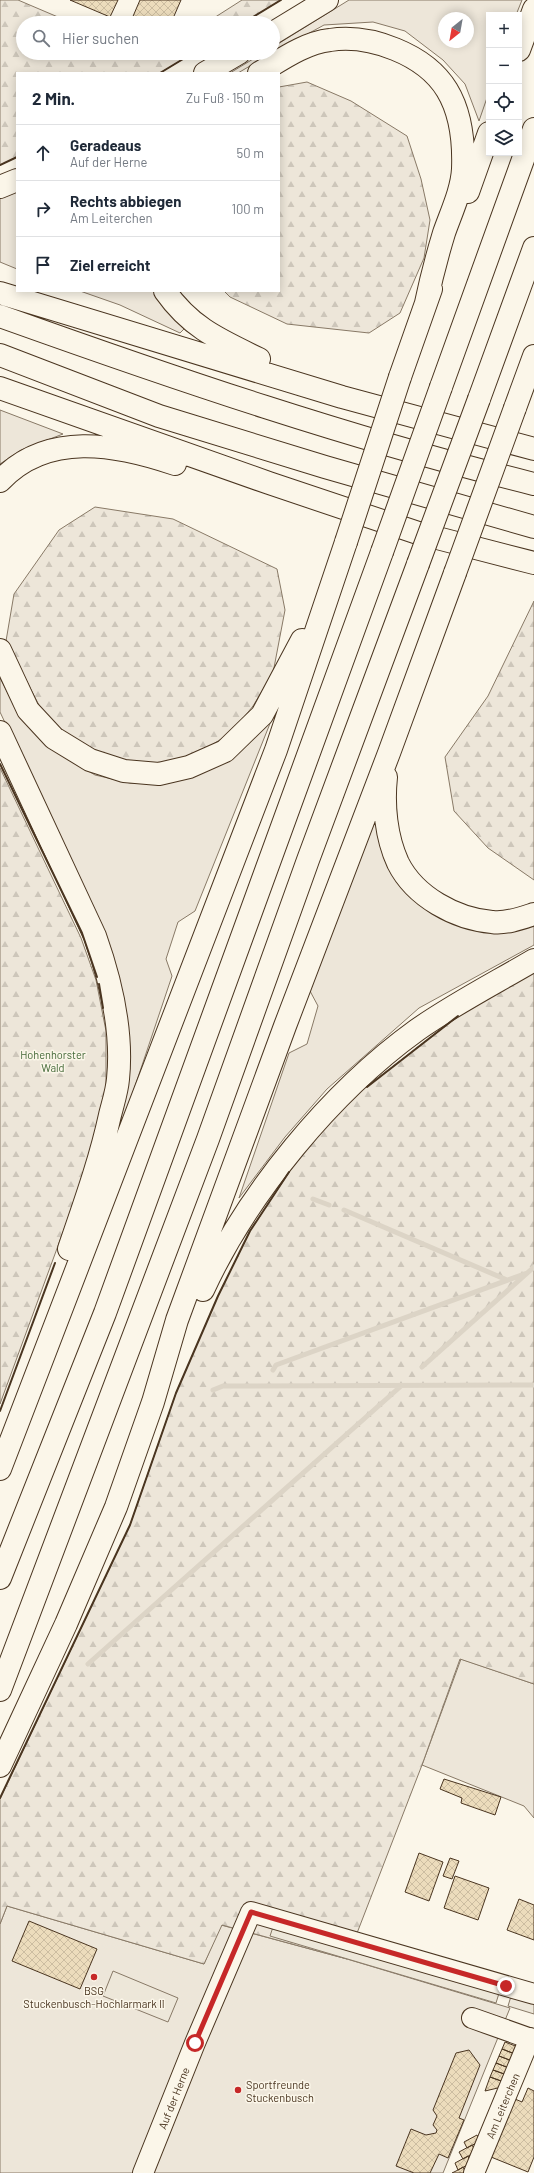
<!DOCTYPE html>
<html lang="de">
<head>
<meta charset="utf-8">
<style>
  :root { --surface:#fff; --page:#f2f2f3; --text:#1f2937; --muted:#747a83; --line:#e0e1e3 }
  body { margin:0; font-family:Barlow,sans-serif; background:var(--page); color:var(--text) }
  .controls { position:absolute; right:12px; top:12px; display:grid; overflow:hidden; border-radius:0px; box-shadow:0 2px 10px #0003 }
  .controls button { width:36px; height:36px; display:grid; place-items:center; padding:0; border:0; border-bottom:1px solid var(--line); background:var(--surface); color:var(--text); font:20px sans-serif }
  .compass { position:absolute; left:438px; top:12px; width:36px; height:36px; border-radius:50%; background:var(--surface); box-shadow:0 2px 10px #0003; rotate:211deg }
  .stop { position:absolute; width:12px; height:12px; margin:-9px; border:3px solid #c62828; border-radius:50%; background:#fff }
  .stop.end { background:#c62828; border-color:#fff; box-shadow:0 1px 4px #0008 }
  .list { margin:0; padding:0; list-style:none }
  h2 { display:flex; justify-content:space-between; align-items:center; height:52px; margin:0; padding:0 16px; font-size:17px }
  h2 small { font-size:13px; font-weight:400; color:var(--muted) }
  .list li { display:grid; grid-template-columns:26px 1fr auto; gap:12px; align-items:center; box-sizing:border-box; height:56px; padding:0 16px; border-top:1px solid var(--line) }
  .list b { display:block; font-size:15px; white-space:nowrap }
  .list p { margin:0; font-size:13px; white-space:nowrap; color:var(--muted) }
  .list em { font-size:13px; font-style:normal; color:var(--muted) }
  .icon { flex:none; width:22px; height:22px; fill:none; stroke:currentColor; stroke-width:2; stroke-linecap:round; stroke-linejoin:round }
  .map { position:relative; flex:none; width:534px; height:2173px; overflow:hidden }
  .search { position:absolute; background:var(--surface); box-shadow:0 2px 10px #0003; left:16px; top:16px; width:264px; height:44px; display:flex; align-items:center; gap:10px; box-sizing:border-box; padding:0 14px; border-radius:22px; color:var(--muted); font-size:15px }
  .panel { position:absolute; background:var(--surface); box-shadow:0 2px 10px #0003; left:16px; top:72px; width:264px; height:220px; border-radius:0px }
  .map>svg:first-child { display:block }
</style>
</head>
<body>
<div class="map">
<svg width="534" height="2173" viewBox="0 0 534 2173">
  <defs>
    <pattern id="forest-firs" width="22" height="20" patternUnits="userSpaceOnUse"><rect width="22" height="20" fill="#ede6d9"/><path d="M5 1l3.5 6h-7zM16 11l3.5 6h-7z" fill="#cdc6ba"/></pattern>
    <pattern id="building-cross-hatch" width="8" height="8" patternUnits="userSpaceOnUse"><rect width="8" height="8" fill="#ecdcbc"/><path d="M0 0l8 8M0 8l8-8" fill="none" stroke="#ccbda1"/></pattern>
  </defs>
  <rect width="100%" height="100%" fill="#fbf6e9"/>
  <path fill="#ede6d9" stroke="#887966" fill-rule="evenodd" d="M349,0h173l-6,15h-27v77l-10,29 -14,-37 -22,-24 -38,-29 -32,-9 -49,3 -51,28v-6zM444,18h24v24h-24z
    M263,53h9l-34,20h-8z
    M17,189v80l-17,-7v-68z
    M80,291h75l8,15 21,23 -4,4 -60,-28z
    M0,410l63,24 -42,16 -21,14z
    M0,678l19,36 27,32 49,29 35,8 37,-1 110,-76 -82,205 -17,11 -12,37 6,17 -54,161 9,-57 -3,-76 -81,-201 -43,-91z
    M376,816l43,86 23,17 27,7 65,-3v22l-115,63 -92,81 -42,48 -46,61 50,-145 18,-9 11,-38 -8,-15 62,-172z
    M461,1659l73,25v134l-10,-12 -102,-41z
    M7,1906l197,58 17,-39 126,34 163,49 -67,165h-443v-249z"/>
  <path fill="url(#forest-firs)" stroke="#887966" d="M0,0h18l54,23h-49v30h120l9,4 6,-4h35l-33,20h-143v84l-17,8z
    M242,0h39l-38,23h-37z
    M307,82l44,19 56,35 14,43 9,41 -6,38 -24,55 -31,20 -82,-9 -57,-27 -6,-6h55v-204z
    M95,507l78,12 104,50 8,41 -12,63 -20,33 -21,26 -31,20 -35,11 -28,1 -27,-4 -44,-25 -25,-24 -36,-70 8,-47 45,-64z
    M534,601v279l-46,-32 -34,-37 -9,-54 43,-61z
    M0,768l81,170 15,42 10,51v59l-14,63 -92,251z
    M534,971v713l-74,-25 -38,106 -75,194 -125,-34 -18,39 -197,-58 -7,18v-125l130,-274 46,-132 42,-97 32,-65 42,-63 47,-60 118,-91z"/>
  <path fill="#ede7d9" stroke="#887966" d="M274,1924l226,66 -4,13 -226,-67z
    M113,1971l65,27 -10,24 -65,-26z
    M512,1993l22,7v14l-26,-8z"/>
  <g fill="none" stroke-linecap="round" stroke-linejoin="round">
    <path stroke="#dcd4c6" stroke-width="5" d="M313,1199l16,6
      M344,1210l163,70
      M422,1367l112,-100
      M273,1370l3,-5 251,-92
      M213,1390l10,-4 311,-1
      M88,1664l313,-278"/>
  </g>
  <path fill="url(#building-cross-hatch)" stroke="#4a3520" d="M70,0h48l-8,17z
    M140,0h41l-10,23h-37l-3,-2z
    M444,1779l57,18 -6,18 -34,-12 1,-5 -22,-9z
    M419,1853l24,9 -14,39 -24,-9z
    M450,1858l9,3 -7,18 -9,-3z
    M455,1876l34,12 -11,32 -34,-12z
    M519,1899l15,6v35l-27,-10z
    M29,1921l68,28 -17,40 -68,-28z
    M505,2042l13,5 -3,7 -13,-5z
    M502,2049l13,5 -3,7 -13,-5z
    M469,2050l11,15 -21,53 5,2 -16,38 -9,-4 -9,19h-16l-18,-7 15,-37 15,6 10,-2 1,-3 -4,-5 4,-9 -4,-6 23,-57z
    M499,2056l13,5 -3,7 -13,-5z
    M496,2063l13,5 -2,7 -14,-5z
    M493,2070l14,5 -3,7 -14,-5z
    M490,2077l14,5 -2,5 -17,4z
    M528,2088l6,3v66l-6,15 -37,-15 24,-58 7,3z
    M477,2135l3,6 -13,7 -3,-6z
    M472,2145l4,7 -13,7 -4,-7z
    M468,2156l3,7 -13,7 -3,-7z
    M463,2167l3,6h-14l6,-3z"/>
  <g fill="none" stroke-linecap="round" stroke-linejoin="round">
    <g stroke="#4a3520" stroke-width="22">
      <g id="minor">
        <path d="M472,2018l62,22"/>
        <path id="s1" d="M143,2173l52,-130 56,-131 283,82"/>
        <path id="s2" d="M474,2173l56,-135"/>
      </g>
    </g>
    <g stroke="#4a3520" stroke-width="24">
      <path id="highway" d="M273,33l54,-33
        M519,50l15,-41
        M205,73l34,-20
        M259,73c22,-13 45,-30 71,-33 40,-6 95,14 117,50 14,23 17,52 16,79 -1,21 -12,44 -19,64 -7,23 -13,46 -18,70
        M0,187l17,-7
        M468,192l21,-59
        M165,291c26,37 55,49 94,68
        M0,293l342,104 192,52
        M0,316c176,63 352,123 534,168
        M0,355l159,61 166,51 209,60
        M400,377l31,-88
        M441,387l93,-258
        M0,388l269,95 149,50 116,30
        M479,399l55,-151
        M515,408l19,-52
        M0,481c47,-50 116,-37 175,-17
        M0,650l28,60 26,28 36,22 34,11 35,3 30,-7 36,-16 37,-36 40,-75
        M0,732l95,204c16,45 28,95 23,143 -1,12 -5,24 -8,36 -10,46 -26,90 -41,134
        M386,777c-3,28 0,60 12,86 17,34 58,56 94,59 14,2 30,-4 42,-8
        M203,1290c44,-96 128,-198 214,-260 37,-26 78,-47 117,-70
        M0,1469l276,-719 70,-208
        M0,1578l105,-265 277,-761
        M0,1690l208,-551 100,-279 110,-296
        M0,1766l66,-142 50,-117 37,-105 24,-82 108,-294 104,-273 66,-180"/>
    </g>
    <use href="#minor" stroke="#fbf6e9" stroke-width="20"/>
    <use href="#highway" stroke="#fbf6e9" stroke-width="22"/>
    <g stroke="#4a3520" stroke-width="24" stroke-linecap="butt">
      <path id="highway-bridge" d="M346,542l54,-165
        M382,552l59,-165
        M418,564l61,-165
        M455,573l60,-165"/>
    </g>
    <use href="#highway-bridge" stroke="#fbf6e9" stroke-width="22"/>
    <path stroke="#4a3520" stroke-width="2" d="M243,23l38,-23
      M160,73l33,-20
      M0,165l17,-8
      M0,764l82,169 15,44
      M99,984l4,24
      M367,1087l91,-71
      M0,1411l55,-148
      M0,1798l130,-273 46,-132 42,-97 32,-65 39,-59"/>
  </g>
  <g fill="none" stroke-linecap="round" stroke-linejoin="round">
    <path stroke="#c62828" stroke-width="5" d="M195,2043l56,-131 255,74"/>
  </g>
  <g fill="#c62828" stroke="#fbf6e9" stroke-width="1.5">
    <circle cx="94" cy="1977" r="4"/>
    <circle cx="238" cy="2090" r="4"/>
  </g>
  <g text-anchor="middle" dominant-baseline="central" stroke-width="3" stroke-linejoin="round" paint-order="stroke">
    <g font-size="11" fill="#436837" stroke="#fbf6e9">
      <text x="53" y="1054">Hohenhorster<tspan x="53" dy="13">Wald</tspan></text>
    </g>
    <g font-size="11" fill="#4a3520" stroke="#fbf6e9">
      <text x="94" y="1990">BSG<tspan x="94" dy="13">Stuckenbusch-Hochlarmark II</tspan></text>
      <text x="246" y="2084" text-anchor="start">Sportfreunde<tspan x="246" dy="13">Stuckenbusch</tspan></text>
    </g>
    <g font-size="11" fill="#4a3520" stroke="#fbf6e9">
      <text stroke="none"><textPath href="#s1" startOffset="81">Auf der Herne</textPath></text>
      <text stroke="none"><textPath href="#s2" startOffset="73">Am Leiterchen</textPath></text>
    </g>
  </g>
</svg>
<div class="controls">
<button>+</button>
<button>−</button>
<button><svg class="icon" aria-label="locate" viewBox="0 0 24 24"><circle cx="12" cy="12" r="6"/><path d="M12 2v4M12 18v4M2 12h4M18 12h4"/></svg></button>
<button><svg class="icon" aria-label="layers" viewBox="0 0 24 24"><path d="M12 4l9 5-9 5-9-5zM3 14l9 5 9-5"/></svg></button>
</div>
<svg class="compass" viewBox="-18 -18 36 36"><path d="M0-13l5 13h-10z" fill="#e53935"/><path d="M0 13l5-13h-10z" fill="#747a83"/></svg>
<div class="stop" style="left:195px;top:2043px"></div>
<div class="stop end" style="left:506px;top:1986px"></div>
<div class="search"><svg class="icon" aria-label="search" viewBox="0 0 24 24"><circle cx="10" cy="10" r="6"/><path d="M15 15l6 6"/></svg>Hier suchen</div>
<section class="panel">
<h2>2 Min.<small>Zu Fuß · 150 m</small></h2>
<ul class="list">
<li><svg class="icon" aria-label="ahead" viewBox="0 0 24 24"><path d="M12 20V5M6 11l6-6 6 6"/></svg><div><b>Geradeaus</b><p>Auf der Herne</p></div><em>50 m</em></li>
<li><svg class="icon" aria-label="right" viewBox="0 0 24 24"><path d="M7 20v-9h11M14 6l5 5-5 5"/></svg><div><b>Rechts abbiegen</b><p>Am Leiterchen</p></div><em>100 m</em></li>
<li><svg class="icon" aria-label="arrive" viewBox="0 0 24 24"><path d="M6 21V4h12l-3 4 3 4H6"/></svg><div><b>Ziel erreicht</b></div></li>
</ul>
</section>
</div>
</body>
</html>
